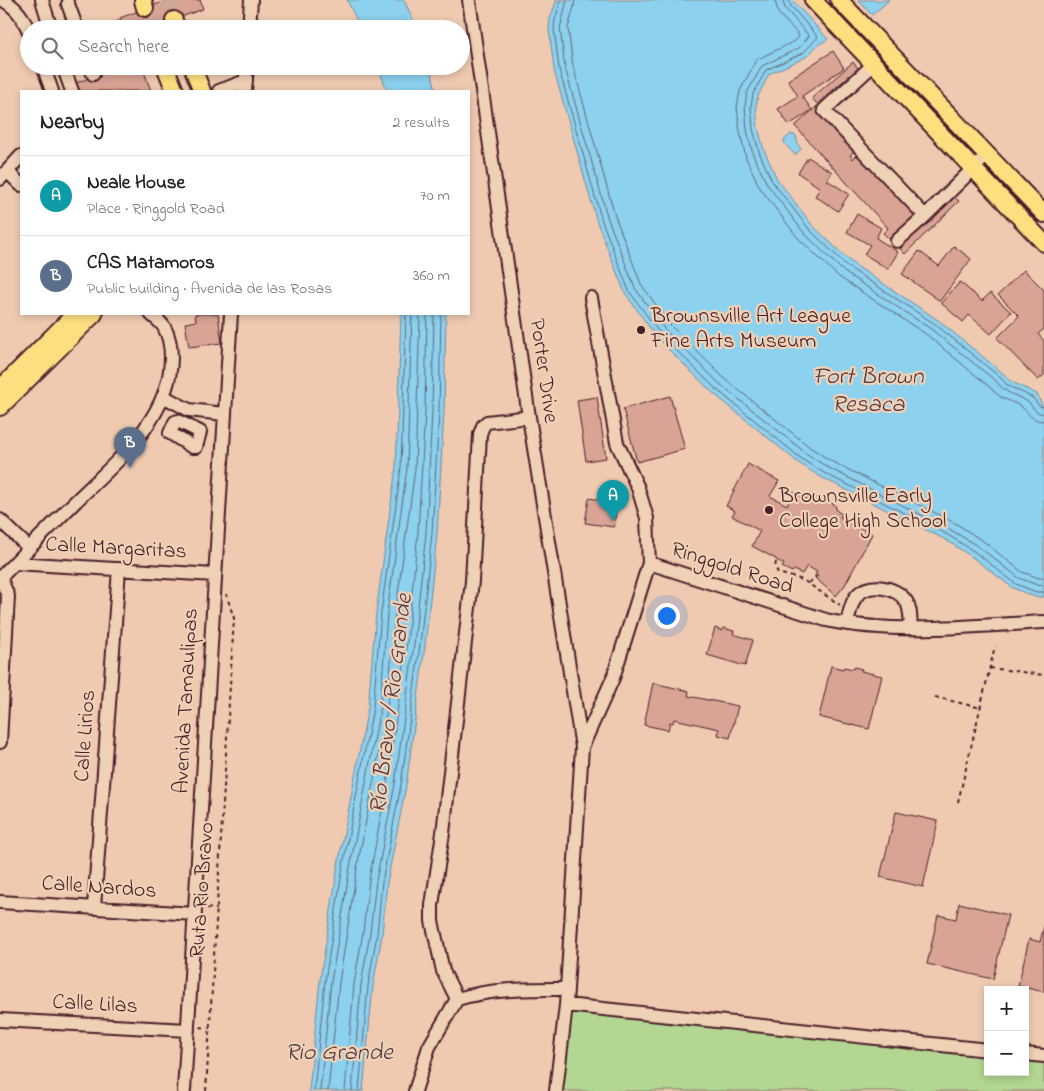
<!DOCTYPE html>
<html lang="en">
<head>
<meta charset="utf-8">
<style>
  :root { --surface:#fff; --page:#f6f6f6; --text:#202124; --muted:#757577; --line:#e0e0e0; --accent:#111827 }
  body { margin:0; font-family:"Indie Flower",sans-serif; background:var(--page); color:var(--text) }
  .controls { position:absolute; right:15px; bottom:15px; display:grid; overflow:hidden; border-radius:0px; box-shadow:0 2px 8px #0003 }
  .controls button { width:45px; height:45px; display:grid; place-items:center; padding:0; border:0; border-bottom:1px solid var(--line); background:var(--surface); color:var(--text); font:25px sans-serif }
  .you { position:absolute; left:666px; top:615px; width:18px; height:18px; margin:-12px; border:4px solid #fff; border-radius:50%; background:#1a73e8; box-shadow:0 0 0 8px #1a73e833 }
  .badge { display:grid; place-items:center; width:32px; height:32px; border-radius:50%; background:var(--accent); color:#fff; font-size:16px; font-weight:700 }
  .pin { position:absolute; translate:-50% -41px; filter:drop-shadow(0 1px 2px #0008) }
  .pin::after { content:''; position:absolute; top:26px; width:18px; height:15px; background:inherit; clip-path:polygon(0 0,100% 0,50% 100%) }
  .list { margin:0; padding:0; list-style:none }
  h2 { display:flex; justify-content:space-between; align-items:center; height:65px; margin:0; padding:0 20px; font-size:21px }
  h2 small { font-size:16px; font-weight:400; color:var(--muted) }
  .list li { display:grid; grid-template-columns:32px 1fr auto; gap:15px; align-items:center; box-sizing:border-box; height:80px; padding:0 20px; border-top:1px solid var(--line) }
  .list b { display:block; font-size:19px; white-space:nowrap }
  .list p { margin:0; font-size:16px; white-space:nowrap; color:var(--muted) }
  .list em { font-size:16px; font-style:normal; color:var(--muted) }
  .icon { flex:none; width:28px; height:28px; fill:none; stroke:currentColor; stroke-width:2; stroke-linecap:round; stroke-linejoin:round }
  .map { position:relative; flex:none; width:1044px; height:1091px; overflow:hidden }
  .search { position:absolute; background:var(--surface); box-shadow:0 2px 8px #0003; left:20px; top:20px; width:450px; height:55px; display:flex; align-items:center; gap:12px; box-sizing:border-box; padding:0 18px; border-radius:28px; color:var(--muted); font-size:19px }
  .panel { position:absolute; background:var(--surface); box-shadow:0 2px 8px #0003; left:20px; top:90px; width:450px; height:225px; border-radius:0px }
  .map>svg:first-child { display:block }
</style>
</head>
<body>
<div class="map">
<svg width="1044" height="1091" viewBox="0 0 1044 1091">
  <rect width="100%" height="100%" fill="#efcab0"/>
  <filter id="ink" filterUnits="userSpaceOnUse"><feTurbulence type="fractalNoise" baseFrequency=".02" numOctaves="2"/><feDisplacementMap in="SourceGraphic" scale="10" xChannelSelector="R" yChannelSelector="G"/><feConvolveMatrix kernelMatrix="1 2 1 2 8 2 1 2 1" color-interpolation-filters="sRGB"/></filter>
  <g filter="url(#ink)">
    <path fill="#b3d792" stroke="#7e7b5e" d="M566,1005l422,44v23h37v-19l19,2v36h-487z"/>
    <path fill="#8cd1ee" stroke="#728aa0" d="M347,0h57l13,29h-56z
      M556,0h236l36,39 -10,6 -12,12 -37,17 -11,22 -2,10 2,22 6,22 13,29 36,47 39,37 86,57 67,55 5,6 27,13 7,16v187h-9l-22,-9 -41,-31 -26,-17 -125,-63 -21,-13 -87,-71 -56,-55 -32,-45 -28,-71 -43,-152 -5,-41 1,-10 6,-17z
      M858,0h31l-17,15z
      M378,66h52l6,25h-49z
      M791,134l5,2 2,9 3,4 -6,6 -10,-11 -1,-4z
      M401,314h45l-2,98 -7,122 -12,112 -19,140 -19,97 -5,52 -9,51 -10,105h-54l11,-111 18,-115 30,-158 8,-94 20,-146z"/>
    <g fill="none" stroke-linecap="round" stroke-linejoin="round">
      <path stroke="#646679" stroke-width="1" d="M561,0l-6,20 -1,8 5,41 43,152 27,70 32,44 55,54 87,71 21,13 124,62 27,17 41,32 20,8h8
        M567,0l-7,28 5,40 43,151 27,69 30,42 55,54 87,70 20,13 124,63 28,17 40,31 18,7 7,1
        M575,0l-1,7 -6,21 5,38 42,150 26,68 30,42 54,53 86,69 20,13 124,62 28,18 39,31 17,6h5
        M775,0l3,13 20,21 1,3 -4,4 -39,19 -16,31 -3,16 3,25 6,26 14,30 38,50 41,39 88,58 64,53c11,14 23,12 33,21 7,7 9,12 20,12
        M783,0l2,8 24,28 -10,12 -37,18 -15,27 -2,13 2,24 6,25 14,29 37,49 40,39 87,57 66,53c8,12 20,13 31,20 6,5 6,11 16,12
        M789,0l1,5 28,32 -15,16 -37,17 -13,24 -2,12 2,23 6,23 13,29 37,48 39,38 87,57 66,54 6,7 26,13 6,8 5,1
        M314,1091l11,-110 18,-116 30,-157 8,-95 20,-145 5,-154
        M320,1091l11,-109 19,-115 30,-158 7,-95 20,-146 5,-154
        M328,1091l11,-108 18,-115 30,-158 8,-95 20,-146 5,-155
        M345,1091l9,-107 9,-52 6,-52 18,-97 20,-140 11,-111 7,-120 2,-98
        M352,1091l9,-106 9,-52 6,-52 19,-97 19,-140 12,-111 6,-121 2,-98
        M359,1091l9,-105 9,-52 5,-52 19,-97 19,-140 12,-112 7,-121 2,-98"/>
    </g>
    <path fill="#d9a395" stroke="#4a1f2b" d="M168,0h32l3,9 -55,20h-24l-4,-11z
      M121,20l3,9h-28z
      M833,51l11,17 -42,28 10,14 -23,15 -11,-16 20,-13 -10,-16z
      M853,62l5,6 -41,36 -5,-6z
      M108,66h34l9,25h-71l-4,-8 34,-13z
      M817,106l39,44 -6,5 3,4 8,-8 57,62 -29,26 -6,-6 5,-5 -93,-102z
      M808,157l24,15 -5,8 22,14 -11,17 -23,-15 5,-8 -22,-15z
      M953,196l6,5 -54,53 -5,-5z
      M857,214l24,14 -5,10 22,14 -10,17 -24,-15 6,-9 -23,-13z
      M954,246l17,13 -31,42 -38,-27 17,-23 20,15z
      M1024,270l20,20v39l-6,5 6,7v34l-6,5 -41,-42 22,-22 -21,-21z
      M960,282l22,19 8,-8 21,19 -20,22 -22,-19 -6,7 -22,-19z
      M195,314h23l4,29 -33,4 -4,-24 11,-2z
      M670,396l15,53 -48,13 -14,-53z
      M597,397l9,61 -20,3 -9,-61z
      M748,464l31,17 -9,15 17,9 7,-13 12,7 2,-4 5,3 6,-1 16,8 2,6 5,3 -2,3 32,17 -27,51 -9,11 -21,-18 3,-2 -3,-2 2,-2 -10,-6 -5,8 -8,-4 -2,2 -10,-5 2,-3 -8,-4v-1l-24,-13 8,-15 -28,-15 3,-5 -9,-5z
      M589,498l28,5 -3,24 -29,-4z
      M715,628l7,3 1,-3 11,3 -1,3 20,6 -8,26 -38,-11z
      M831,666l12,3 1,-2 9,2 1,-2 8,2 -1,2 21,5 -13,53 -50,-12z
      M653,683l36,8 -1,5 50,10 -8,32 -12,-3 1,-6 -45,-10 -1,4 -3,-1 -2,8 -24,-5z
      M896,812l42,9 -15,66 -43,-10z
      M959,903l49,12 -15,64 -66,-15 11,-49 18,4z
      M1044,926v66l-26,-6 11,-47 11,3z"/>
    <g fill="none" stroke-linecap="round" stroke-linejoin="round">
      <path stroke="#cea895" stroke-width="16" stroke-dasharray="16 8" stroke-linecap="butt" d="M168,0l6,20
        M145,8l6,21"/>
      <g stroke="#4a1f2b" stroke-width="16">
        <path id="minor" d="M3,0c14,8 20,17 26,32
          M42,0l9,29
          M469,0l60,417 53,330
          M68,4l9,25
          M249,29l2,-29
          M874,64l-50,46 101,106
          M43,66l9,25
          M63,66l9,25
          M90,66l3,8
          M219,91l27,-10
          M245,91l2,-25
          M7,171l14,14
          M0,179l21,-23
          M897,241l28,-25 62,-61
          M591,298l26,145 21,45 9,30 2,45 177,57c68,15 149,6 218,2
          M163,396l26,14 35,4
          M178,421l22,11 -4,15h-4l-22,-14 5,-11z
          M0,520l29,28
          M15,563l200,12
          M0,578c25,-26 50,-51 75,-76 40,-39 96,-84 96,-145 0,-10 -2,-21 -7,-30 -3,-5 -9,-9 -13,-13
          M847,624c2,-8 3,-18 8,-26 11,-17 41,-12 51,3 5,7 4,18 5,27
          M0,742l8,-146 -8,-19
          M0,902l195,12
          M94,907l25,-338
          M457,999l-14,-28 -11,-50v-16l11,-72 29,-252 8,-147 3,-8 4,-4 42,-5
          M566,1005l422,45
          M0,1020l188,10
          M1025,1054l19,2
          M184,1091l47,-777
          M415,1091l14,-44 28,-48c36,-11 73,-10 110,-10
          M556,1091l10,-86 16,-258 31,-69 36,-115"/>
      </g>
      <g stroke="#4a1f2b" stroke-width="20">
        <path id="major" d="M143,0l2,8
          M813,0l231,243
          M839,0l205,214
          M174,20l2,9
          M165,66l10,25
          M192,66l10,25
          M0,389l75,-75
          M0,407l94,-93"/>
      </g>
      <path stroke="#4a1f2b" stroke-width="2" stroke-dasharray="4 4" stroke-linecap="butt" d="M776,562l-1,5 3,6 25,7 37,25
        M809,583l7,-7
        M990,668l54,7
        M935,697l46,11
        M958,802l37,-156
        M207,908l10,1
        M200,1027l10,1
        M206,1091l28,-473 -8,-24"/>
      <use href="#minor" stroke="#efd1b5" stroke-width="12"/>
      <use href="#major" stroke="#fedf80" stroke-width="16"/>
    </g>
  </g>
  <g fill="#4a1f2b" stroke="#efd1b5" stroke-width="2">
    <circle cx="641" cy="330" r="5"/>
    <circle cx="769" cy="510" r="5"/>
  </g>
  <g text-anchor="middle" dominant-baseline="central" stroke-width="4.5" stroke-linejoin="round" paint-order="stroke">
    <g font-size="22" fill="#4a1f2b" stroke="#efd1b5" text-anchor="start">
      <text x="651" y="317">Brownsville Art League<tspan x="651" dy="25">Fine Arts Museum</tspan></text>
      <text x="779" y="497">Brownsville Early<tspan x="779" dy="25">College High School</tspan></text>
    </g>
    <g font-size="22" fill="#4a1f2b" stroke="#efd1b5">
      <text transform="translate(543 371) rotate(82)">Porter Drive</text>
      <text transform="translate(116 549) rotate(3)">Calle Margaritas</text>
      <text transform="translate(732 569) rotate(18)">Ringgold Road</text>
      <text transform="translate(187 701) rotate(-87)">Avenida Tamaulipas</text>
      <text transform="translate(86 736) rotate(-86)">Calle Lirios</text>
      <text transform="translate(99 888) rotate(4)">Calle Nardos</text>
      <text transform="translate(203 890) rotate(-86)">Ruta Rio Bravo</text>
      <text transform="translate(95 1005) rotate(3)">Calle Lilas</text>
    </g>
    <g font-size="24" font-style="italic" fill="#543a48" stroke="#efd1b5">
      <text x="868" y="377">Fort Brown<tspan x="868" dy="28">Resaca</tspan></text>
      <text transform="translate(392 704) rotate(-83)">Río Bravo / Rio Grande</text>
      <text x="339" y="1053">Rio Grande</text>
    </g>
  </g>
</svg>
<div class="controls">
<button>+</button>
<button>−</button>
</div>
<div class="you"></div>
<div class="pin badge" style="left:613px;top:521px;background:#0f9aa8">A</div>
<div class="pin badge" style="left:130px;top:468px;background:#5c6f8a">B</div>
<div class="search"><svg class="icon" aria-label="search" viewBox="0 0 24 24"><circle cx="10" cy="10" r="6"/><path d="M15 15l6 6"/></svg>Search here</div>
<section class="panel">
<h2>Nearby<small>2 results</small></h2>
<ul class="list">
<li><span class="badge" style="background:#0f9aa8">A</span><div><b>Neale House</b><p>Place · Ringgold Road</p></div><em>70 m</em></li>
<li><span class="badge" style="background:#5c6f8a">B</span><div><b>CAS Matamoros</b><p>Public building · Avenida de las Rosas</p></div><em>360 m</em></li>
</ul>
</section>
</div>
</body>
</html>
